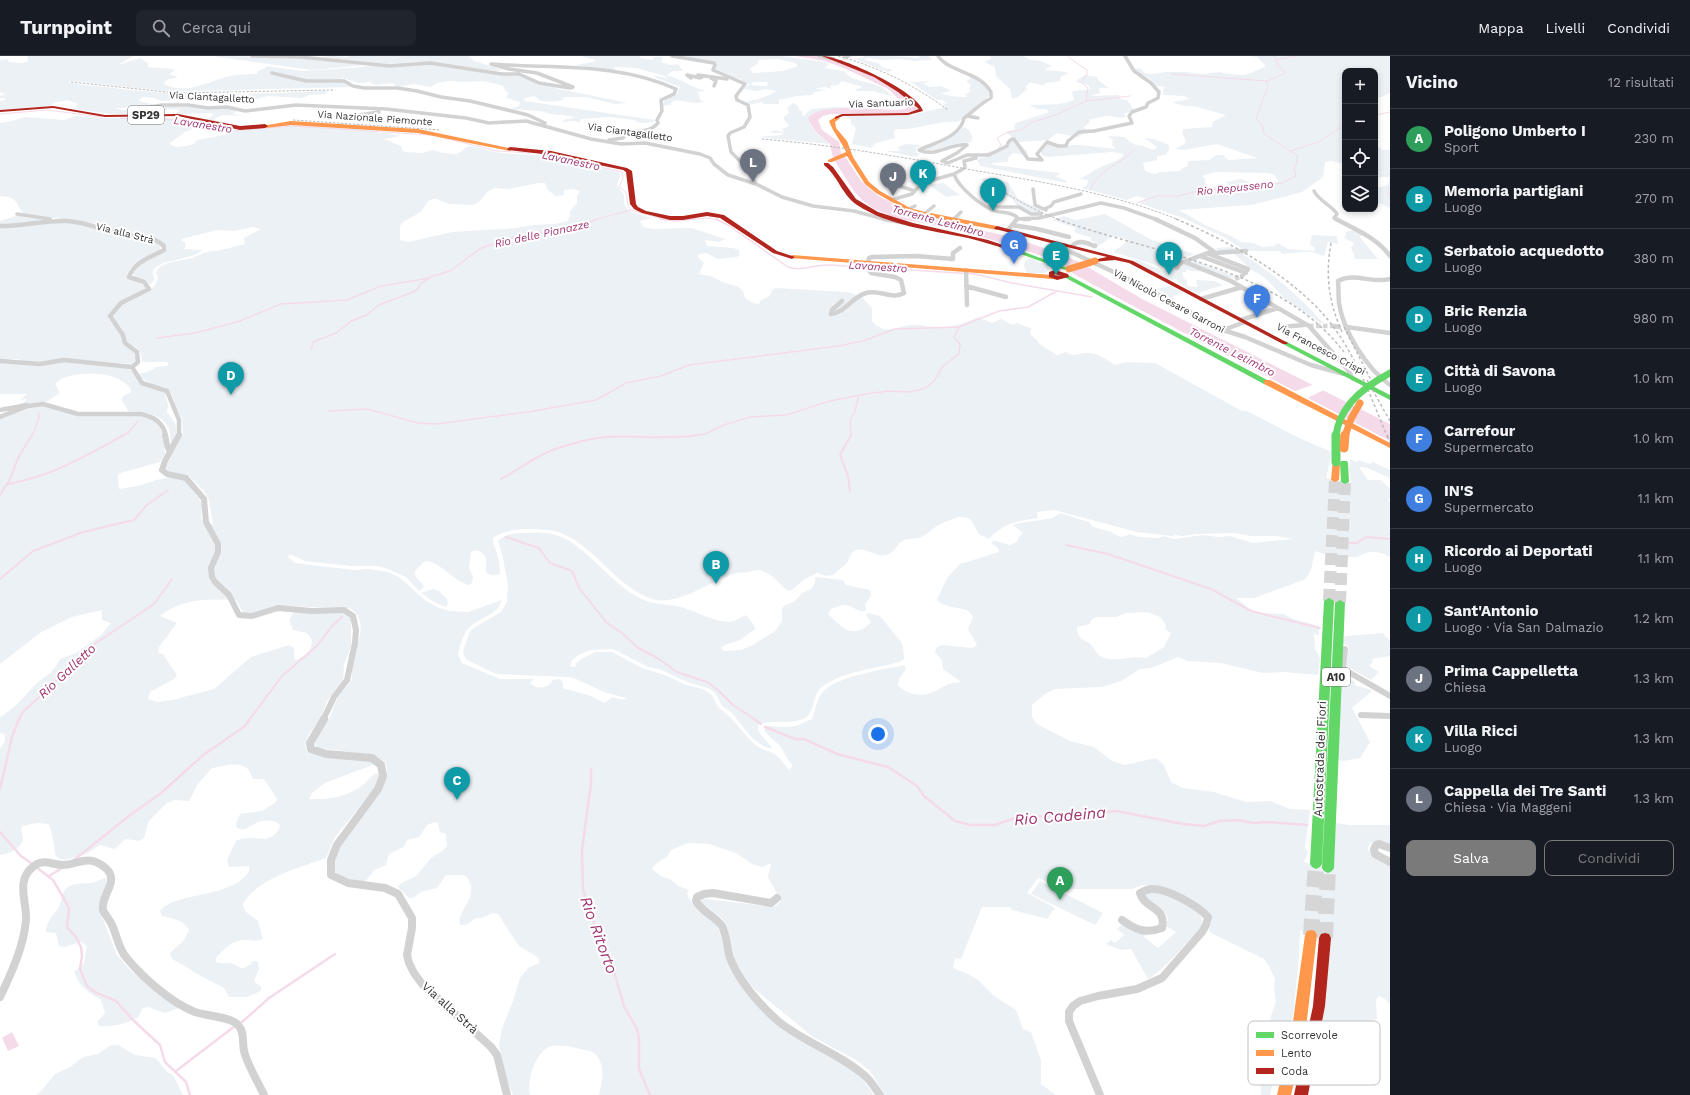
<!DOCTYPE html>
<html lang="it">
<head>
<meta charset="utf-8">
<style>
  :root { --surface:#171b24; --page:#20242c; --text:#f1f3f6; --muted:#9ea1a6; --line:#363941; --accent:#7a7a7a }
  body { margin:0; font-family:"Work Sans",sans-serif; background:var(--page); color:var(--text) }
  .controls { position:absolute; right:12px; top:12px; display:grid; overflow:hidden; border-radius:8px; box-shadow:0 2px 6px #0003 }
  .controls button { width:36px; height:36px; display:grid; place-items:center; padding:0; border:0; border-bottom:1px solid var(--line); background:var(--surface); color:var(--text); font:20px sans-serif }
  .you { position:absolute; left:878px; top:678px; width:14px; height:14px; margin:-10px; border:3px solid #fff; border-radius:50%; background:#1a73e8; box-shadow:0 0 0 6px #1a73e833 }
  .badge { display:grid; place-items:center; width:26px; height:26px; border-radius:50%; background:var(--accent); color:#fff; font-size:13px; font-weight:700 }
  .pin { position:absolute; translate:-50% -33px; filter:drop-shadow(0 1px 2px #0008) }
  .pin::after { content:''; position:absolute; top:21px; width:14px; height:12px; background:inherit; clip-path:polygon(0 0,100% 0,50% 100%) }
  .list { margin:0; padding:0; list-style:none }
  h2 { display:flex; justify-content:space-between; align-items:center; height:52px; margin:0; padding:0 16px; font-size:17px }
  h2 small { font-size:13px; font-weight:400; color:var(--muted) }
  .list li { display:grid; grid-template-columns:26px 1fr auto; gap:12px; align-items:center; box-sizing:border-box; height:60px; padding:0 16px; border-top:1px solid var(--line) }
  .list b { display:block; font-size:15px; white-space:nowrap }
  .list p { margin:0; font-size:13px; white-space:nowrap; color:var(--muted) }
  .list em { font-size:13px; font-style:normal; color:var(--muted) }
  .actions { display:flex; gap:8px; padding:12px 16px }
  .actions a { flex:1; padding:9px 0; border:1px solid var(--accent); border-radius:8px; text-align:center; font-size:14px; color:var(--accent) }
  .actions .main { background:var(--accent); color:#fff }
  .icon { flex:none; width:22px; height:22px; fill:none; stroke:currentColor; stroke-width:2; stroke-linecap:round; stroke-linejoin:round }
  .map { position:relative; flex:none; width:1390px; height:1039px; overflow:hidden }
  header { display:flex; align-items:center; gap:24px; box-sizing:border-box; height:56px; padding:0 20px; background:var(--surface); border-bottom:1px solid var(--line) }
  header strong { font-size:19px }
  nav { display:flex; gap:22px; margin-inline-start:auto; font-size:14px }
  .search { width:280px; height:36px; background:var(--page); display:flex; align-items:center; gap:10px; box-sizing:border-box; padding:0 14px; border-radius:8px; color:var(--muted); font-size:15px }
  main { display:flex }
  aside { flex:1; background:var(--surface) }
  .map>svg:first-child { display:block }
</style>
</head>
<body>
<header>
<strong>Turnpoint</strong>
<div class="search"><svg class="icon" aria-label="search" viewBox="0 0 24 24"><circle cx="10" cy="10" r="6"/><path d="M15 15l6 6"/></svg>Cerca qui</div>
<nav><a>Mappa</a><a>Livelli</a><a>Condividi</a></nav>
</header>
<main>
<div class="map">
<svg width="1390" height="1039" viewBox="0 0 1390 1039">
  <rect width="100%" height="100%" fill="#fff"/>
  <path fill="#ecf1f6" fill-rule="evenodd" d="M27,0h106l-15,9 22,-7 9,6 -2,3 27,2v2l-5,3 9,3 -12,3 -2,4c21,12 45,-3 66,-8 9,-2 18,-1 27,-2l1,-3 7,-3 1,-2 36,5 61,-4 7,-2 55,-1 90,10 44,15 69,14 -13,1 -29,-7h-21l-3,1 2,2c-6,1 -19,3 -25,0 -1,-1 -3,-3 -5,-4l-9,2 -1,3 131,19 -2,2 -10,1 -7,-1 -1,-2 -27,-3 -27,2 -1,3 -9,-1 -9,1 4,-3 9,-1 -5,-2 -19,-2 -11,-3 -29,-2 8,-3 1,-4 -13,-4v-3l2,-1 -6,-6 1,-2 -21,-5 -18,1 -16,-1 -12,2 -6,4 -17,-3 -17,3 -4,-4 -18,2 -6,-3 -11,1 -15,-5h-2l10,4 -1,2 2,3 -161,4h-26l-93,-10 -4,1c14,4 30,4 45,6 71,9 143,6 214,3l-2,3 -15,1 -9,3 -33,-2 -26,7 -18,-3h-30l-5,-1 -28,2 -7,-3 -11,-1 -4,3 1,1 15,4 -9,2 -9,-2 -14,3h-9l9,2 36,-4 34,1 14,3 19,-2 10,3 -3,3 11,2 -21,-1 -9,4 2,2 -11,-1 9,-5 -3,-2 -36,1 5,-4c-8,-2 -16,-1 -22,4h-47l-37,-5 4,-5 -10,-4 -15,3 -1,3 -52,4v-9l5,-1v-2h-5v-2l6,-2 -6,-2v-32l9,-1 -1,2 1,1 14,1 5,-2z
    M212,0l79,1 74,8 -54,5z
    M333,0l15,1 1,-1h120l5,5 29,9 -9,1 -63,-9 -36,3 -75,-8z
    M581,0h59v2l12,2 2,-1 -1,-1 1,-1h9l-2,5 9,3 8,-1 5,7h-10l-6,4c14,4 25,13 39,16l-8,1 2,8 4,1c-10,6 -22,-4 -33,1v3l-8,1c1,-9 6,-9 14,-12l3,-7 -26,-10 3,-1 9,2 -1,-2 -29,-8 -20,-1 -3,1 3,1 -3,1 -38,-5 18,-3 3,-2z
    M674,0h108l43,6 4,2 -5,4 20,3c11,15 38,8 47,25l-18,-5h-18l2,-2 6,-2 -21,-6 -4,4 -8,1 2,3 -7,-2 -8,1 -1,1 10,1 -12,2 -2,3 -15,1 -18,4v4h-16v-2l-11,2 -7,-2c11,-3 22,-4 31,-11l-10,-2 -10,2 -12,-2v-1l5,-3 17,1 2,-2 -1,-2h-14l-2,3 -10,-4v-2l-6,-1 -19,-9v-6zM778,3l17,4 3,3 -15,5 -30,2 -3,-4 8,-6v-3z
    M863,0c19,0 37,0 56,2l1,-1 -3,-1h12l3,4 -18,1 -15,-2 -16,1 -15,-2 -4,2 14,3 4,4 11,3 -5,2 -34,-13 10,-2z
    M989,0h34l8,4 10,1 11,5 -7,3 1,1 21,2 1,2 -7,2 -1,5 -15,2 -1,2c-5,1 -8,-3 -15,-2l-3,4 1,2 -9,8 -6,2 -2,-10 -14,-13 -1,-9 -11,-5 7,-3v-2z
    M1251,0h139v37l-8,4 -7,1v-27h-30v93l-14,-3 -6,1 -2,15 -21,15 -51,13 -72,5 26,15 28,12 8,5 13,1 8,4 12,-1 4,-3 10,6 26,2 1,-3 -5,-4 2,-9 24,1 1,1 1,7 -10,-2 -4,14 -12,-4h-10l-20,2 -2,-3h-35l-21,-14 -41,-19 -44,-15 8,-4 -10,-3 -10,4 -45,-12 5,-3 1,-5 -8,-1c8,-4 14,-9 23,-13 8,-3 17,-5 21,-12l-12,-2 -64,5 -6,-2 -1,-3 7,-9 6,3 8,2 10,-3h8l36,4 -4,-4 1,-5 -6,-3 3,-1 15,1c10,10 9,6 21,10 4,2 5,3 10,2l1,-2 -13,-9 10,1 15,6v5l-4,5 -8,1v4l-14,3 2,8 10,3 5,-2 20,-1 1,-2 7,-3v-5l21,-1 7,-5h9l-1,2 5,3 28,-2 -40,-14 -33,6 -9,-1 9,-5 2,-3 -4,-8 1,-4 29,-2 1,-5 13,-7 -32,-9h-9l-11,-3 -1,-1 17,-3 -6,-3 -21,-1v-5l2,-3 -8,-1 -8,-8 -12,-5 -3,-5 8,1 2,4 8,1 14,-2h19l18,2 17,-2 7,2 17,1 7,-2 15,-7 -9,-9zM1214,116l54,1 5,1 6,7 -14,3 -13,-1 -11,-4 -16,3 4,2v2l-14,1 -14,3v-1l6,-4 -3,-4 2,-1 -4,-4z
    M1084,19l13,2 1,3 11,8h-10l1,5 -7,2 -1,1 26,-1 2,1 -1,2 9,3 6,9 -10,4 2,3c-7,2 -12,-1 -19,-1 -6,0 -11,3 -17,3l-1,4 -6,5 8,2 -13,7 -21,-4 -9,7 -28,2 -1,1 9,10 -3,2 -12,-2 -5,5v4l-17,1 3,2 65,8v2l-4,1 10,4 2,3 -87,-17 -3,-6 3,-2 7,-1 22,-10 2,-11 -6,-4 10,-2 -1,-4 2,-3 33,-11 -3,-3h-9l-8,-4c15,-1 31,1 45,-5l-2,-8 1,-1 18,-2 -3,-4 -13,-3z
    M969,21l9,3 10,9 1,7c-10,8 -18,17 -28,24 -3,3 -11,1 -15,2 -17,2 -32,8 -49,7l-3,2 1,7 -19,5 -5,5 -19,-4 4,-16 -5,-4v-4l-5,-4 66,-1 33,-8 -2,-3 4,-1 -5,-3h-5l-26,-18 20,-1 -8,2 6,4 12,-1 9,4 -2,2 -7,1c4,3 19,4 25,4l1,-1 -2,-2 6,-2 -2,-3 2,-4 -5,-4 4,-2z
    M793,47l5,3 1,4 4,2 -1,3 2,1 7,-7 23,-2 26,1v1h-30l-22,10 6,12 16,13 -73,-7 26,-2 -1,-2h-11l3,-3 10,2 -2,-3 7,-3 -6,-8 6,-5 -2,-5z
    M75,60c11,0 23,2 34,2 32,0 63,-3 94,4l-3,4 -15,6 -16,12 7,3 10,-1 8,-2 3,-4 28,-5 5,-4 6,-1 47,-6 96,7 -2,2h10l14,3 -17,3 17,7 2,5 3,1 17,1 10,-3 10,3 13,1 5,-2 5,-5 4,-1 31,7 44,3 22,7 33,4 19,5 1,4 -3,9 7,10v8l2,5 5,4 21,6 -12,3 3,6 10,2 39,-1 33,11 -6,3 -14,-2 1,4 2,2 25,2 6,2v6l-3,1 -18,2 -12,-6 -8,1v3l6,6 -5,11 12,2 11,6 15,4 6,5 2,7 8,5 6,1 2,-4 9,-4 2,-6 4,-2 71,4 14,4 11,12v13c15,16 23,5 40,4 7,-1 14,2 22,2 16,1 29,-3 44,-10l14,6 9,-4 12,6 4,-2 15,6 -2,2 1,4 7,6v2l19,12 9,-3c7,5 12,2 19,1 10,-1 22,6 30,12l11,-3 29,1 87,48h5l52,27 33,14 -6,26 25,6 -2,-13 1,-12 7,3 2,-2 11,4 3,-2 17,8v8l-23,-10 -8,-1 9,13h13l9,9v10h-2l2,3v55c-9,-6 -24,-7 -32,0l-22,1 -21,-7 -4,19 -5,9 -52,19h-18l14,11 11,4 23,1 9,5 26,7v9l-5,-1 1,15 5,9 -2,17 -34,-3 -21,1 -42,-10 -33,-2 -10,-4 -27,11 -11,1 -19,12 -19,6 -47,2 -10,5 -13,11v12l5,7 33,17 24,6 18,14 13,4 31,-7 8,7 7,17 12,6 31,4 32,10 24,-1 20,8 20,1 -5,38 3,4 -4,10 29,9 3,-48 13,2h41v19l-7,-3 -11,1 -5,6 9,11 14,7v138l-5,-5 -6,-3 -3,4 1,19 -26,7 -24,10 -6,-3 8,-94 -29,-9 -1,27 -6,59 -7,14 -16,65h-9l-1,-20 3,-25 4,-11 4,-23 5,-14 -2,-15 1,-8 -6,-13 -5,-7 -55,-27 3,-14c-8,-17 -43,-26 -61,-32l-8,-1 -11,4h-66l-28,-11 -11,15 28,15 -8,11 -35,-9 -2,-3h-28l-21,52 -6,-1 -2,10 15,6 10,6 16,16 22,14 7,19 8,3 10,28v24l15,11h-171l-15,-24 -14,-11 -43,-23 -61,-50 -10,-14 -7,-14 -8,-33 -4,-7 -22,-17 1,-3h4l61,7h9l5,-5 -13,-24 3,-14 -8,4 -11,-3 -16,-11 -27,-9 -21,-1 -17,7 -4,7 -10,6 -5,6 10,8 8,2 8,7 11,4 -2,4c5,15 20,18 29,31 6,9 6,21 11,31 3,8 37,56 44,61 31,25 83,43 103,78h-275c3,-12 8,-35 -7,-43 -3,-2 -8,-2 -12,-3 -5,-1 -9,-3 -15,-3 -5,0 -14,-1 -18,2 -13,8 -20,33 -17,47h-17l-7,-16 -7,-34 3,-17 10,-24 8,-26 8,-10 11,-5v-5l-20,-12 -21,-32 -5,-1 -12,5h-5l-10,7h-6c-4,-15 21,-28 7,-48l-5,-2h-16l-9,13 -16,4 -8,6h-4l-11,-11 2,-3 16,-8 15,-18 11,-7 5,-5 -1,-12 -6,-2 -2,-9 -3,-1 -8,3 -8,12 -12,3 -3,7 -15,7 -3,11 -12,5 -9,12 -27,-4 -4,-8 2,-14 9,-17 38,-54 4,-17 -2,-6c-19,-12 -46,-9 -69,-15l-2,-7c5,-8 11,-15 16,-23 3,-7 5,-16 10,-23 4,-5 8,-8 11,-14 2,-4 1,-8 1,-13 2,-18 20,-47 -3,-59l-72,-2 -26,7 -8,-1 -7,-12c-28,-1 -53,-2 -76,16l17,7 -18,24 -1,6 5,1 14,21 -3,4 -24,13 -2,7 9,3 15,-2 42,-11 37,-32 38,-12 5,3v10l2,2c10,-5 16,-9 16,-20l-5,-7 -14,-3 -4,-10 5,-8 49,-1 8,6v29l-7,19 -1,16 -16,20 -6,16 -13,19 -3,9 2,7 14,3 50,5 4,4 -50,19 -13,10 -3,6c16,1 38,-2 51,-12 6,-4 10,-10 16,-14l3,2 -5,14 -39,48 -9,21c-27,10 -68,20 -83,46 1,10 9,11 15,17l5,18c-6,3 -12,1 -19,1 -12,0 -21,10 -28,18v4c5,2 9,1 14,1 12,3 11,11 23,-2h5l1,8 -5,12 7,6v4l-14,6h-18l-5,-9 -29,-15 -5,-4 -18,-10 -2,-6 14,-13 5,-10c-5,-10 -17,-12 -27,-14l-2,-5c15,-20 68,-11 89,-39v-6l-20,1 -2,-7 9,-19c16,-9 35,8 44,-15l-3,-4c-17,-4 -20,1 -34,8l-6,-2 -1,-5 4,-9 22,-3 14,-9 1,-3 -13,-20h-11c-1,-3 -3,-6 -4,-9 -9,-10 -26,-4 -37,-2l-15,17 -8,16 -14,-1 -8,3 -18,18 -5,17 -5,3 -13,-2 -12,10 -14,-4 -14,9 -21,6 -5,-1 -5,-4c0,-6 -3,-26 -7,-31l-11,-1 -15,3c-2,6 1,8 1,13 -1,10 -15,15 -23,16v-106c3,-5 7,-9 4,-15l-4,-1v-16c16,-10 20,-16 32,-29 12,-13 19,-11 28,-29l16,-6 25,-18 10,-12 -9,-3v-10l-30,7 -32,16 -40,31v-245l35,-13 8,-1 35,11h65l11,4 7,6 3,9 1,19 -5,8 -40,11 -2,2 1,14 19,-3 18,-6 16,-3 13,4 17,22 -1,14 3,8 9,-1 -4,-24 -6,-10 -14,-14 -20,-4 -3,-2 1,-5 16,-32 -1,-15 -6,-8 -4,-15 -4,-5 -3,-3 -11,-2 -15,-8v-3l11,-3 6,-4 11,-1 2,-3 -3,-1h-24l-1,-8 -4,-6 -9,-5 -5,-12 -11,-15c3,-3 6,-9 10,-12 12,-10 34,-9 36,-28l-2,-3 3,-6 9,-4 24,-5 14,-6 15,-2 24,-6 -1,-6 17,-9 -8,-2 -19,4 -17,-1 -35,9 -1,1 5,4 -2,5 18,1c-11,11 -45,9 -49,21 -1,3 1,6 1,9l-4,5c-4,-6 -13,-5 -17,-11l6,-9 28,-16v-3c-19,-18 -50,-10 -74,-23l-69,-9c-10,-12 -6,-17 -24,-18v-73l12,-2 13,-4 39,3zM539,127h6l2,6 8,7 9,-1v-5l8,-1 8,2 -3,5v7l-7,8v4l-2,6 -13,3 -22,1 -17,3 -64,4 -44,10 -8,-2v-14l3,-4 18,-10 7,-11 5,-2h4l12,5 23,1 7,-3 8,-10 8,-4 13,1zM1054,454l83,22 35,4 3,-1 8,1 13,-2 39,-1 16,3h25l17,3 -40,4 -23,-7 -12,1 -15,-2 -29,4 -10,-3 -5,2 -20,-1 -10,-3 -3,2 -6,1 -9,-5 -18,-5 -4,-5 -29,-9 -7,5 -38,6 -2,1 10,8 -4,4 -2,5 -8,3 -16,-5 -1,4 6,4 1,4 -39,12 -13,14 -10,22c11,12 30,3 36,17l-5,12 9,16 -4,3 -31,-3 -6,3 -1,4 7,8 1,9 18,13c-4,1 -9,1 -13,2 -4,2 -8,5 -12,7 -13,6 -28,5 -38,-6l1,-6 7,-10 -2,-4c-21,5 -69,11 -82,28 -5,6 -7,18 -10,26l-16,7 -12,1 -17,-1 -3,4c4,7 11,10 16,16 5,6 7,15 13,19l-4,5 -8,-10 -6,-6 -17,-7 -8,-7 -19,-22 -13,-11 -6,-12 -9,-6 -17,-4 -21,-10 -23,-7 -30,-16h-17l-12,6 -6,4 -2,5 -5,-1 2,-6 8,-6 11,-4 22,-1 35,18 11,2 28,13 23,7 5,4 7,13 9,6 21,26 13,9 8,2 -15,-18v-6c7,-6 32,0 45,-6 13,-5 8,-23 19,-32 18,-15 56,-19 78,-25l4,-3 -1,-12 -2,-5 -21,-26 -12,-3 -2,2 5,7c-17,18 -29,6 -43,-8l3,-5c5,-2 13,-6 19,-3 5,2 8,6 15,5l1,-2 -1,-4 6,-10 -1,-5 -24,-5 -3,-5 -28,-3v6l-4,6 -9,4 -8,9 -9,3 -3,3v13l-7,10 -24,15 -10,4 -17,1 -3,-3 4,-3 15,-5 15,-11 -1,-4 -8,-10c-5,2 -11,7 -17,7 -18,-1 -35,-12 -52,-16 -15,-2 -28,-2 -41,-10 -27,-15 -49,-49 -77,-60 -10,-4 -22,-4 -33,-3 -10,0 -21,0 -28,8l4,13 6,30 -1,18 -6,10 -26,15 -5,4 -6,17 -1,6 4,6 29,14 72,3 8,2 28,13 22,6 -2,2 -12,-3 -7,6 -17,-8 -25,-7v-6l-3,-3 -7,1c-5,9 -16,10 -23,3l4,-4h-34l-38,-16 -4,-8c2,-10 5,-23 13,-29 11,-10 26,-10 31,-26l-34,12 -18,-1 -11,-3 -13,-7 -27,-24 -11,-5 -20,-3 -14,1 -52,-6 -7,-1 -8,-7 5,-1 13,6 46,5h27l10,3 18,8 13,14 5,-4c-2,-6 -10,-9 -9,-16l10,-10c15,0 29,21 44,24l3,-2 1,-7 -4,-8 2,-16c5,-4 14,0 15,7 1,4 -1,8 0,13 4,4 9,4 14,2 0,-7 -1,-14 -3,-20 -1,-6 -5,-10 -4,-16 11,-8 24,-9 38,-9 10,1 21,0 30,4 35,14 54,53 91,66 25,8 60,-19 85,-26 4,-1 8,0 12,-1 3,-1 6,-2 9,-2 10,0 23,14 29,21l5,-1 11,-10 14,-7 9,3 8,-1c3,-5 7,-6 11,-10 4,-3 4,-10 8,-13 11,-9 25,10 37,1 5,-2 7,-8 11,-11 6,-4 14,-3 20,-5 5,-2 9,-6 13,-9 5,-4 21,-11 28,-11 12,0 12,11 18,18l9,4c17,-17 25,-17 49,-21l-1,-6zM1147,556l13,5 6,8 -1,4 6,4 -7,14 -18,11c-14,-3 -31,5 -44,-1 -7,-3 -7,-10 -13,-14 -7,-4 -13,-7 -12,-16l13,-3 1,-4 5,-3h20l11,-4z
    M964,71c6,3 10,8 7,15l-3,1h-8l-31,8 -6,-1c16,-6 29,-12 41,-23z
    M906,88l16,1 -6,3v5h4l-3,4 -32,-6h15l-2,-4z
    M1375,88l7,6h8v58l-15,-7v-5l2,-1 -1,-7 12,-3 2,-8h-15z
    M989,122l19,4 10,17 24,11 1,3c-9,1 -23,-3 -28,-10 -1,-1 -1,-3 -3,-4 -10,-7 -21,-11 -31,-20z
    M943,127l17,12 -14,2 -17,-12z
    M1105,158l47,26 42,14 -13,6 -11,-2 -11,8 -46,-14 16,-12 -16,-4 -15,10 -8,-2 6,-2 -6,-2 2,-2 -18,-6 2,-4 -24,-8 12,-4 12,4z
    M16,160h3l30,4 -49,5v-4z
    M48,166c30,-1 87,9 112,23v5l-28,16 -5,8 1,4 17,8v2c-14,9 -27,13 -37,27v3l26,33 3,7 -5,6 -68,-5 -24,4 -14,-1 -9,-3 -17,1v-133l26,-1z
    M1354,174l12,6h-7l19,23h-23l-1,-5 -3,-6 3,-5 -10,-5 2,-3 -1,-3z
    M1232,191c34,21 65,46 91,76h-3l-36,-25 -19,-20 -13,-8 -20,-18v-2h-14l-2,-2z
    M1031,202l9,5h5l3,3 1,5 -4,2h-18l-3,-7 1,-5z
    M1170,203l9,3 -6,5 8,1 3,-4 21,8 -19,-2v2h-4l2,7 3,1v6l10,1 -1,-7 18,1 9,4 -25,8 -12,-5 -11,-9 -4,2 -38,-20 4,-1 27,11 5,-4 -6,-2z
    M1194,205l43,16 -8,1 -38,-15z
    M1170,230l13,7 -10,3v5l-12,-7 3,-1 -7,-4z
    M64,305l64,6 16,19 21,6 3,13 -1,8c12,11 11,18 5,31 -3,-4 -1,-10 -3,-15 -6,-16 -27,-17 -41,-18l-6,-11 1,-4 8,-4v-3c-5,-6 -11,-10 -18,-12 -13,-5 -49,-5 -58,7l5,9 -14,9 -24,2 5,-5 -7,1 7,-6h-27v-32l29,3z
    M433,533l6,2 8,8 1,5 -2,3 -12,-5 -13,-9z
    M1383,577l7,8v15l-18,3 1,3 -4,4 10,6 -8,8 -25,-14 3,-20 -7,-3 3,-7z
    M1341,615l14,11v3l16,5v2l-19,16 18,34 -10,16 -17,3 -6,-1z
    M106,822c2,11 -7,20 -7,31l18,46 14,16 48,37 -14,5 -17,-6 -5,1c-2,2 -3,7 -5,9 -9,7 -28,10 -39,9l-2,-4 8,-9 -4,-13c-13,-8 -22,-13 -27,-28l10,-9 3,-17 -6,-4 -17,5 -5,-1 -3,-13 -10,-1c0,-8 6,-16 11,-22 4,-6 4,-11 6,-17 5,-11 19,-9 28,-10 5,-1 10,-4 15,-5z
    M1040,825l63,32 -8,12 -64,-31z
    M1149,835c13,4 55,14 53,31 0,8 -12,17 -18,24 -11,12 -22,24 -36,33l-17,-30 -10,1 -15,-6 5,-4 4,3 9,-8 -7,-6 6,-6 13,9 9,3 -1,2 14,11 18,-16 -10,-6 2,-8c-4,-11 -19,-12 -23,-23z
    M111,989h7l17,10 21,3 11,14 6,3 10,20h-147l5,-4 14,-17 15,-7 13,-10 15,-3z"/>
  <path fill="#f5dbea" d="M795,0c7,0 15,0 22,0 37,5 75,28 102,53l-3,2 -10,2 -76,1 -7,2 -5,4 4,10 17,12 2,11 5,5 15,23 16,14 32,17 33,9 69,16 42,14 26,11 65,38 246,124v17l-274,-144 -44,-24v-3l-30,-14 -29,-10 -59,-17 -54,-10 -26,-10 -12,-9 -9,-10 -20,-32 -3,-14 -15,-13 -7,-12c8,-17 70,-9 88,-9l9,-1 2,-2 -19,-18 -42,-20 -21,-8z
    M12,976l7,14 -11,5 -6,-13z"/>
  <path fill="#fff" d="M1315,328l11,5 -21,10 -12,-7z"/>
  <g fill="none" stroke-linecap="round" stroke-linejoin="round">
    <path stroke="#f5dbea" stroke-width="1" d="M1068,1l19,13v5l-6,7 7,6 -2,13
      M1276,4l19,-4
      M840,5l12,-5
      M1171,18l96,7
      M0,58l47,-4 55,7
      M1375,59l15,-3
      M120,62l62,2 49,11 61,-5 138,9
      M436,80l61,15 33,2
      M998,93l3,-4 -4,-7 11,-6 13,-2 11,-8 24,-7 30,-14 44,-5
      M1291,95l27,-9 27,-17
      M546,98c26,10 50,11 76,18l1,6 -4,9 7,5 2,14 3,4 35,10
      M985,98l9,-3
      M1390,132l-2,4 2,5
      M1090,134c8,-20 29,-25 43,-39
      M1136,147l21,-7h21l20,-5 84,-8 14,-7 -2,-8 3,-5 -1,-4 2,-3 -34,-22 -2,-9 -6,-7 12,-32 -2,-4 20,-9 -9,-9 -1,-6 -3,-2
      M594,164l37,-10
      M684,164l23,-2 11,2"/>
    <path stroke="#f5dbea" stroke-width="1.5" d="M660,163l16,2 19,-2
      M716,163l12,6 60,42c15,5 27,-3 42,-2l145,9 37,9 80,14
      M157,282l38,-5 42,-11 44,-18 66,-4 34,-14 43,-7 26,-8 31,-23 34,-11 28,-5 11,1 20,-4 23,-10
      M311,294l2,-8 23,-9 15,-12 16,-6 12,-10 34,-13 5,-3 2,-5 11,-7
      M329,355l38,-2 51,14 18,1 98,-13 62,-11 30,-17 35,-7 28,-11 149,-19 25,-5 32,-12 64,-2 40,-16 29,-4 29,-16
      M32,380l7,-18v-5
      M122,380l7,-4 9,-11
      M692,380l13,-2 19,-9 26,-8 36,-2 44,-14 36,-7 22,-3 23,1 15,-4 8,-7 9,-15 16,-12 1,-10 -6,-7 5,-10
      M851,380l-1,-15 5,-10 4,-16"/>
    <path stroke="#f5dbea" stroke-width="2" d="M501,423c13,-7 24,-15 37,-22 15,-9 51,-19 68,-20 31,-2 62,3 92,-2
      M6,429c13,-4 27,-6 39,-11 28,-10 53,-25 79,-39
      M850,436l-2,-16 -8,-21 11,-20
      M0,439l10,-16 9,-23 13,-21
      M506,481l33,11 11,15 22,8 7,17 28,35 15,10 15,14 22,12 18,13 30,10 11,8 15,15 23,15
      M1347,487h10l9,-6 24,2
      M1066,489l42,9 103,35 40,22 69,17
      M0,523l33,-28 50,-19 51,-12 13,-15 21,-15
      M19,664l3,-7 74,-70 58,-39 18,-25
      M249,664l33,-44 34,-29 16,-21 10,-9"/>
    <path stroke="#f5dbea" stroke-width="2.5" d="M754,663l7,5
      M765,671l30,12h9l33,15 51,13 29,19 7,10 31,25 15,4h25l25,-9 35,1 61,-6 67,13 21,2 16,-5 18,-1 15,3 14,-1 40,3
      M591,713v14l-9,67 1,40 16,48 13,27 12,41 13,23 2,10v30l11,26
      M0,733l12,-52 7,-18
      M0,776l21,24 10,7
      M74,804l56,-45 30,-21 42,-38 43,-30 5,-7
      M36,811l17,13 14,24 2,5 -2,18 9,10 5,10 1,9 -2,13 7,17 8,6 21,9 18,20 26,24 5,17 21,20 4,13
      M49,820l13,-8
      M242,966l27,-24 66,-44
      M176,1015l59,-45"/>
    <path stroke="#d6d6d6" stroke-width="4.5" stroke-dasharray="4.5 2.5" stroke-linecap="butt" d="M1235,223l7,-3
      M1309,270h25"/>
    <path stroke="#d6d6d6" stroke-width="12" stroke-dasharray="12 6" stroke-linecap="butt" d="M1329,545l6,-121
      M1340,547l5,-121"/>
    <path stroke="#d6d6d6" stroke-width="16" stroke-dasharray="16 8" stroke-linecap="butt" d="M1311,879l5,-71
      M1325,882l3,-70"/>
    <path stroke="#d2d2d2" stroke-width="3.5" d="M252,0l49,1 89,9 40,-3 72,11h17l20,9 31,5 3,-1 -36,-14 -28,-4 -18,-5c63,5 126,-2 185,25l-2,5 -13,6 1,11 -5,9 1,3c-8,9 -18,8 -30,9l-5,6 -14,2
      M672,0l42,7 1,2 -2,5 32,14 -9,12 1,4 11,5 2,12 -6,10 -14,6 -2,3 3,16 10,10 15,22
      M819,0l15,3
      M938,0c12,17 41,15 53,36v6c-10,5 -17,13 -27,20 -3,19 -30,25 -45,32 16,8 31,-7 48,-5l-10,8 -15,8 6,2 19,-8h22l18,-9c1,-4 3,-7 7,-7l14,20 14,1 -5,-6 10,-12 11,4h8l2,-5 11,-9 15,-1 38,-8 -3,-7 3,-4 14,-5 2,-4 10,-5 1,-6 -8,-9 -17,-12 -9,-15
      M845,1l3,-1
      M272,17l34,8h38l9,5 11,2h33l20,3 24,6 29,4 58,14 17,8
      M691,22l-4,-3 13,3 2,-1 -4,-2 29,4
      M711,22l5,3 -2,5
      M145,52l17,-3h26l20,3 19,-1 18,4 51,-6 90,4 80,9 23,5 37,-2 65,18 30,5 24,-1 55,11 10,4 4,6 14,11 28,9 26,13 31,9 41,5 33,9
      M359,59l20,-3
      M967,60l11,2
      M965,111l-1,-6 12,-3 -4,-3
      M954,118c4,13 29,34 42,37 7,2 15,1 21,6l-1,3
      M884,119l12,10 19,6
      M1033,133l2,16 11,5
      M1314,135c5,10 17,14 23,23l-3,4 4,2
      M891,144l21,-6 10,-11 32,-9 9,-5
      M988,151h31l12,7h10
      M908,153l7,-3
      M1044,153l7,-3 3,-4 27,-8
      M17,158l33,5
      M924,158l10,-8
      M1017,163l22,-1 62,-15 23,5 34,12
      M953,164l8,-8"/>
    <path stroke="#d2d2d2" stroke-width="4.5" d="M884,163l22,4
      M1024,163h5
      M1155,163l40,19 18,13 -32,12 -4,5
      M1336,163c20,11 40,18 54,37
      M1012,169l25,4 32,8
      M0,170c23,0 45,-6 67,-5 20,1 38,10 57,14 15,2 28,0 40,11v4c-13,7 -30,12 -35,27l15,5 5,7 -28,14 -11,13 13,19 2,8 12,9 1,10 -6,5
      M1008,174l9,-11
      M1065,189v2l6,5 66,31 86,47 22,7 66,28 33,9
      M1072,190c7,-7 14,-3 23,0
      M1212,197l34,-2
      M1209,198l39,15 -6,7
      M1200,200l46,17
      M1185,206l46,19 78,45 39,44 5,9
      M868,207l1,-5 3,-1 44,-1 37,3v-6l7,-5
      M966,214l1,35
      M1390,223c-18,5 -35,-7 -52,2 1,7 0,14 1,22 4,28 28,66 51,82
      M966,230l40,11
      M1201,243l41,-12
      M842,245l-10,9 -1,4c15,-2 21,-17 35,-21 13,-4 26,7 38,0l-3,-13 -6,-3 -24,-4 -2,-3 1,-7
      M1241,264l37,-12
      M1334,270l5,1
      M1280,271l24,-2
      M1347,271l43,6
      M1223,274l22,-8
      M0,305l40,3 24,-4 68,7
      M132,311l10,16 25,8 12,29v16
      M0,354l27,-5
      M0,361l28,-11 15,-2 35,10h63c13,3 22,8 25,22"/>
    <path stroke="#d2d2d2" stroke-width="6" d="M165,379l2,10 3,7
      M179,379l-14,26 -3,9 5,4 19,4 18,21 2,23 12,22v8l-7,16 1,9 3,5 14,13 10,20 13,1 26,-8 34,3 32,-1 9,6 3,14 -1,13 -8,37 -13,17 -11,23
      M1345,593l-2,18 2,3 45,26
      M1361,659l29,1"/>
    <path stroke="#d2d2d2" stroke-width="8" d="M324,663l-14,24 1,6 15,5 46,4 9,7 2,11 -5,13 -41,56 -6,15v15l17,8 37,5 13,6 14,24v10l-5,27 2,8 5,10 8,11 69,63 6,8 10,40
      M1390,792l-11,-4 -3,1 -2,4 1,5 15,8
      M777,842l-6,5 -58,-10 -9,1 -7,3 -1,4c6,11 19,15 26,25 5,10 5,22 8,32 10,25 29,46 48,63 27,22 61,32 87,55 6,5 10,12 15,19
      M0,941c11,-23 24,-51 26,-77 1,-19 -11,-40 8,-54 10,-8 18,-1 29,-1 14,0 24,-11 40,1 20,14 -3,28 0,44 2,5 7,10 9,15 5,11 6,21 13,31 16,20 46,47 70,56 11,4 37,5 43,13 7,7 4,17 6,26 3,13 14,31 20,44
      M1100,1039l-31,-74v-9l4,-6 7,-5 18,-5 39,-7 25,-11 40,-46 4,-7 2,-8c-11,-12 -40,-28 -56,-28 -4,0 -8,2 -12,4 5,17 27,13 22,35 -17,6 -26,2 -40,-8"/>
    <path fill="#63d668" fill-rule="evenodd" d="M1004,190h4l62,23 -5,1 -61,-22z
      M1064,219h4l203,107 -1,2h-6l-200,-107z
      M1285,285l105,54v5l-107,-56v-2z
      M1341,405h6l1,2 1,19 -4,2 -4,-2 -1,-19z
      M1329,542l5,3 -12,263 -2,3 -4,2 -4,-2 -2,-3 14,-263z
      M1340,544l5,3 -11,265 -2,3 -4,2 -4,-2 -2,-3 13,-265z"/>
    <path fill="#ff974d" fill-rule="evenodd" d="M837,60l3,2 -5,4 1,6 11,13 6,16 16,25 11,9 30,17 15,4 72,14 3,2 -3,2 -73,-14 -18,-6 -30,-17 -11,-9 -18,-28 -15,6h-4v-2l18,-8c-5,-11 -13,-20 -17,-31z
      M291,65l127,8 95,20 -3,2 -92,-18 -127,-8 -26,3 -3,-2z
      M792,199l260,20 3,2 -3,2 -262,-21 -1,-1z
      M1264,324h6l120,63v5l-126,-64z
      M1333,404h6l1,2 -1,18 -4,2 -4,-2z
      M1311,874l4,1 2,4 -12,101 -14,59h-14l14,-59 14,-101 2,-4z"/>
    <path fill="#b3261e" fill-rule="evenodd" d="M822,0c19,0 97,36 101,55l-15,4 -65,1 -8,3v-2l7,-3 66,-1 11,-4 -21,-17 -24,-15z
      M53,50l52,9 73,-1 62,12 25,-2 3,2 -3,2 -25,2 -62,-14 -73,1 -52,-9 -53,4v-2z
      M510,91l41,4 76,17 5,3 4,33 2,3 8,4 24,5h13l24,-4 17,3 53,36 18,6 -3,2 -19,-6 -53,-35 -13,-2 -24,4h-13l-28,-7 -8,-4 -4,-5 -4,-32 -3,-2 -72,-15 -43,-5 -1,-1z
      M824,107h4l5,4 23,32 22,13 35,11 75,17 21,7 -3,2c-13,-4 -25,-8 -38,-11 -38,-8 -79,-12 -111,-33 -15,-10 -19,-29 -33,-40z
      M997,170l136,35 155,82 -1,1h-4l-154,-81 -14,-3 -22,2v-2l14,-3 -112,-28 -1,-1z
      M1055,214l13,4 1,3 -12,3 -8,-3v-5zM1055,218l6,2 -7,-1z
      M1325,877l4,1 2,4 -6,68 -17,89h-14l19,-89 6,-68 2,-4z"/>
    <path stroke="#bcbcbc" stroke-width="1" stroke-dasharray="2.5 1.5" stroke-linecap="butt" d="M838,0c41,11 76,29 110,54
      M71,26l105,11 157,-3
      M293,64l147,10
      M762,83c71,6 141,18 210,31 70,12 141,23 207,50
      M986,124c23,16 47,30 74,40"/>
    <path stroke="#bcbcbc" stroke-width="1.5" stroke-dasharray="3 2.5" stroke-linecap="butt" d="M1057,163c95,35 221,47 287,133
      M1176,163c55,23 124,61 159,110 23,32 37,71 52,107
      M1331,187c-6,33 -2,61 12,91
      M1344,271l29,57
      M1367,324l23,41"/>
    <path stroke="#bcbcbc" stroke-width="2" stroke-dasharray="4 3" stroke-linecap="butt" d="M1387,379l3,8"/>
    <path stroke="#63d668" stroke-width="7" d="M1336,380c3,-31 29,-50 54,-63"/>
    <path stroke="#63d668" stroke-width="9" d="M1336,406v-27"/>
    <path stroke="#ff974d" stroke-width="7" d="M1069,213l26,-8
      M1345,380l6,-17 9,-16"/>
    <path stroke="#ff974d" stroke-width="9" d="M1344,392l1,-13"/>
  </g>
  <g text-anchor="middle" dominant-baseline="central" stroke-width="4" stroke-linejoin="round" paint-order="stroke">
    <g font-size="10" fill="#333" stroke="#fff">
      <text transform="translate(212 41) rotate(3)">Via Ciantagalletto</text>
      <text transform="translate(881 47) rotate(-2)">Via Santuario</text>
      <text transform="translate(375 62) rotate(4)">Via Nazionale Piemonte</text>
      <text transform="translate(630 76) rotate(8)">Via Ciantagalletto</text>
      <text transform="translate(125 177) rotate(14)">Via alla Strà</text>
      <text transform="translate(1169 245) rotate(28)">Via Nicolò Cesare Garroni</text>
      <text transform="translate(1321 293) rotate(28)">Via Francesco Crispi</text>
    </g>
    <g fill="#fff" stroke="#707070" stroke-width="1">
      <rect x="128" y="50" width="36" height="18" rx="3"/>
      <rect x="1322" y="612" width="28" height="18" rx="3"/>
    </g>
    <g font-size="11" font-weight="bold" fill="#333">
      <text x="146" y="59">SP29</text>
      <text x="1336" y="621">A10</text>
    </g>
    <g font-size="11" font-style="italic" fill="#9f3672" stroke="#fff">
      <text transform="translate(203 69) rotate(9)">Lavanestro</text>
      <text transform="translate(571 105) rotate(12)">Lavanestro</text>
      <text transform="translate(1235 132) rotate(-6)">Rio Repusseno</text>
      <text transform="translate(938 165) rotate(15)">Torrente Letimbro</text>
      <text transform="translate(542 178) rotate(-12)">Rio delle Pianazze</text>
      <text transform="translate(878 211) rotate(4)">Lavanestro</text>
      <text transform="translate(1232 296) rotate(27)">Torrente Letimbro</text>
    </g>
    <g font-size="12" fill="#333" stroke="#fff">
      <text transform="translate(1320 703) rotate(-88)">Autostrada dei Fiori</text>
      <text transform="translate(450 952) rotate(42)">Via alla Strà</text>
    </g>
    <g font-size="13" font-style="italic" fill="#9f3672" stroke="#fff">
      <text transform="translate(67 615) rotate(-43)">Rio Galletto</text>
    </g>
    <g font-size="16" font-style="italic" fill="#9f3672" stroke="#fff">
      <text transform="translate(1060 760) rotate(-5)">Rio Cadeina</text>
      <text transform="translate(599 879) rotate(70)">Rio Ritorto</text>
    </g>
  </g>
  <rect x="1248" y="965" width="132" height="64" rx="6" fill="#fff" stroke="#c2c2c2" stroke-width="1"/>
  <rect x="1256" y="976" width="18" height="6" fill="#63d668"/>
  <rect x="1256" y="994" width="18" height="6" fill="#ff974d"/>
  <rect x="1256" y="1012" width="18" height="6" fill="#b3261e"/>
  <g font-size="11" fill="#333">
    <text x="1281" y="983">Scorrevole</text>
    <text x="1281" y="1001">Lento</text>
    <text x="1281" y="1019">Coda</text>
  </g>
</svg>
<div class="controls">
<button>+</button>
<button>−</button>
<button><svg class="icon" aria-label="locate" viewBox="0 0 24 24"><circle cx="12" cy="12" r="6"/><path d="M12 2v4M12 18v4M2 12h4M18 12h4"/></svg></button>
<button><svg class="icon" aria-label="layers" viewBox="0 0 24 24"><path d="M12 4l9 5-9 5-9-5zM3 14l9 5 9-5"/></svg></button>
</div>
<div class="you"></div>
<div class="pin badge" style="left:1060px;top:844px;background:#2e9e5b">A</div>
<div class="pin badge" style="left:716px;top:528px;background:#0f9aa8">B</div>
<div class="pin badge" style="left:457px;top:744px;background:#0f9aa8">C</div>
<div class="pin badge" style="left:231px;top:339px;background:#0f9aa8">D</div>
<div class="pin badge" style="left:1056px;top:219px;background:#0f9aa8">E</div>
<div class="pin badge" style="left:1257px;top:262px;background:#3f7fe0">F</div>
<div class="pin badge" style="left:1014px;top:208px;background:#3f7fe0">G</div>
<div class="pin badge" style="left:1169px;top:219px;background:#0f9aa8">H</div>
<div class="pin badge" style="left:993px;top:155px;background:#0f9aa8">I</div>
<div class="pin badge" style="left:893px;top:140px;background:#6b7280">J</div>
<div class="pin badge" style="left:923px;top:137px;background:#0f9aa8">K</div>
<div class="pin badge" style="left:753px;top:126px;background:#6b7280">L</div>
</div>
<aside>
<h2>Vicino<small>12 risultati</small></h2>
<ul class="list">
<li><span class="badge" style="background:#2e9e5b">A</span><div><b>Poligono Umberto I</b><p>Sport</p></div><em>230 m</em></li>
<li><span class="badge" style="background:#0f9aa8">B</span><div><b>Memoria partigiani</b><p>Luogo</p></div><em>270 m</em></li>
<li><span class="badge" style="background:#0f9aa8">C</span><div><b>Serbatoio acquedotto</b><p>Luogo</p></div><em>380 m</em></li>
<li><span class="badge" style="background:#0f9aa8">D</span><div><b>Bric Renzia</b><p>Luogo</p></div><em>980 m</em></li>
<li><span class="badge" style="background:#0f9aa8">E</span><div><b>Città di Savona</b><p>Luogo</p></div><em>1.0 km</em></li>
<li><span class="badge" style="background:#3f7fe0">F</span><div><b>Carrefour</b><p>Supermercato</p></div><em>1.0 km</em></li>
<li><span class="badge" style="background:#3f7fe0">G</span><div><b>IN'S</b><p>Supermercato</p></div><em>1.1 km</em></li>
<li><span class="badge" style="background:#0f9aa8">H</span><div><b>Ricordo ai Deportati</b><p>Luogo</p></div><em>1.1 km</em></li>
<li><span class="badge" style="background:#0f9aa8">I</span><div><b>Sant'Antonio</b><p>Luogo · Via San Dalmazio</p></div><em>1.2 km</em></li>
<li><span class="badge" style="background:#6b7280">J</span><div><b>Prima Cappelletta</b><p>Chiesa</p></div><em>1.3 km</em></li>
<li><span class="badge" style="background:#0f9aa8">K</span><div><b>Villa Ricci</b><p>Luogo</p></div><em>1.3 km</em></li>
<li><span class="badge" style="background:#6b7280">L</span><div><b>Cappella dei Tre Santi</b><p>Chiesa · Via Maggeni</p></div><em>1.3 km</em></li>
</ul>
<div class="actions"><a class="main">Salva</a><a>Condividi</a></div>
</aside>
</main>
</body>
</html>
